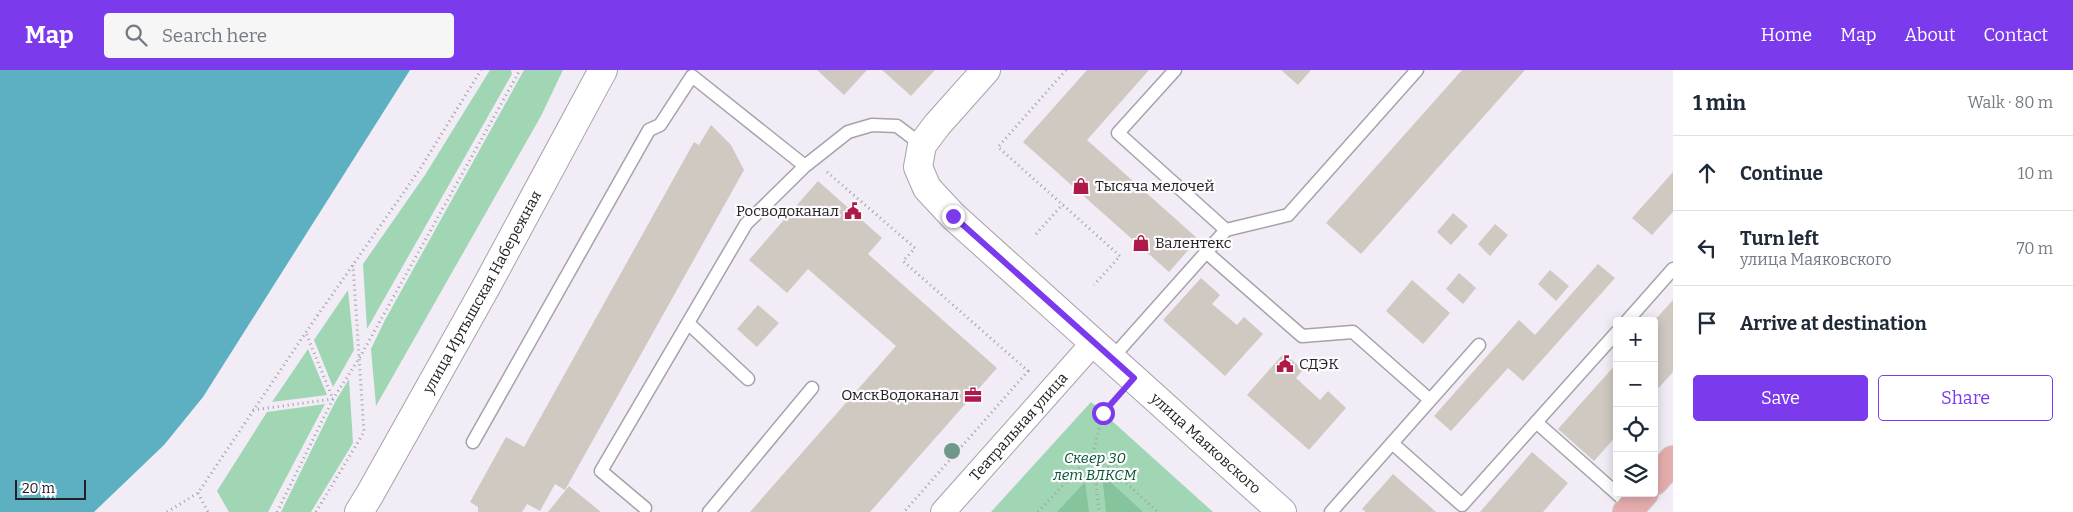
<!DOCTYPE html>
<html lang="en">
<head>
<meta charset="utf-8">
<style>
  :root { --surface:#fff; --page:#f6f6f7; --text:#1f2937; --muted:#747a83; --line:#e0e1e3; --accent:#7c3aed }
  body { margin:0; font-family:Bitter,serif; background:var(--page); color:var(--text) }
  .controls { position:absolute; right:15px; bottom:15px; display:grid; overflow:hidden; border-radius:5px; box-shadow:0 2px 12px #0003 }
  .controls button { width:45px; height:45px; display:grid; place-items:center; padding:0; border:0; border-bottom:1px solid var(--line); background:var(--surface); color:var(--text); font:25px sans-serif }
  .scale { position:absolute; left:15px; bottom:12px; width:71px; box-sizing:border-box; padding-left:5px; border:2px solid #232124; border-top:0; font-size:14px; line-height:18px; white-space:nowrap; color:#232124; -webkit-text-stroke:4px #fdfbfe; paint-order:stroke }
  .stop { position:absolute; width:15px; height:15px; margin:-11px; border:4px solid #7c3aed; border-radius:50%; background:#fff }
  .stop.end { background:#7c3aed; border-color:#fff; box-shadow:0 1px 5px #0008 }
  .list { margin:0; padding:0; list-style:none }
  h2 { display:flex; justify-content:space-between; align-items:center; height:65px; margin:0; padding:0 20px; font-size:21px }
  h2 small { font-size:16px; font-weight:400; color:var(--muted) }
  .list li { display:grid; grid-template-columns:32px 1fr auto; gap:15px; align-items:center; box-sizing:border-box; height:75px; padding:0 20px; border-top:1px solid var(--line) }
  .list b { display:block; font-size:19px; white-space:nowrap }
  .list p { margin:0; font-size:16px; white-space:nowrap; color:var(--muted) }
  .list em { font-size:16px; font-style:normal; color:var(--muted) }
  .actions { display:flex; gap:10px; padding:15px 20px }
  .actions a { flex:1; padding:11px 0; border:1px solid var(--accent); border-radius:5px; text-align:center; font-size:18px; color:var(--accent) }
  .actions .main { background:var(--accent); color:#fff }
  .icon { flex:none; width:28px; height:28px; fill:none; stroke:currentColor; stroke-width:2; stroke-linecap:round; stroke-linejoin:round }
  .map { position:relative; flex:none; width:1673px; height:442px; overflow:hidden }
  header { display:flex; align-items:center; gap:30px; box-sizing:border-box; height:70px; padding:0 25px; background:var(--accent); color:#fff }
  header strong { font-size:24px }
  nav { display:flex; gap:28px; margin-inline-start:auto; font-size:18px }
  .search { width:350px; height:45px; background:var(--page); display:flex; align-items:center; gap:12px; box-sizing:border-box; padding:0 18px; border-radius:5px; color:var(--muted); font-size:19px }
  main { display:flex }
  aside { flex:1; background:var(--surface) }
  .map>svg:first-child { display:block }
</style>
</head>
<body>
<header>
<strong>Map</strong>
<div class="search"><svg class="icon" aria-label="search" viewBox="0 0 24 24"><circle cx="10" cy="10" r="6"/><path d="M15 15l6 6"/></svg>Search here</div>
<nav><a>Home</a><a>Map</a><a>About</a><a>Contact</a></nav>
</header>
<main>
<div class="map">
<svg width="1673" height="442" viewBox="0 0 1673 442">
  <rect width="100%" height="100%" fill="#f1ecf5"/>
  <path fill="#a1d6b4" d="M490,0h21l1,4 -145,255 -4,-65 62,-89z
    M524,0h39l-22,46 -165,290 -5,-57 14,-29z
    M348,220l6,60 -21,37 -19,-47z
    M308,279l19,46 -55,7z
    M349,309l4,64 -42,69h-30l54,-110z
    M1091,332l122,110h-222z
    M325,334l-57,108h-39l-12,-21 50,-79z"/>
  <path fill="#86c49d" d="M1102,404l41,38h-37z
    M1085,412l4,30h-32z"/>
  <path fill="#5db0c2" d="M0,0h410l-207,327 -39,48 -70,67h-94z"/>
  <path fill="#cfc9c2" d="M817,0h50l-23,25z
    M882,0h53l-24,26z
    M1087,0h62l-62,70 111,99 -29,33 -146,-130z
    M1281,0h30l-13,15z
    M1462,0h63l-164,184 -35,-31z
    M711,55l20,20 13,25 -179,320 -10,-6 -15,27 -13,-7 -5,8h-44v-5l-8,-5 36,-65 18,10 170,-305 5,3z
    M1673,102v40l-21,23 -20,-17z
    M818,111l64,57 -14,16 129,114 -127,144h-120l146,-166 -88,-77 -21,24 -38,-33z
    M1453,143l15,13 -17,19 -14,-13z
    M1495,154l13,11 -18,21 -12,-12z
    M1598,194l17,14 -92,103 -15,-13 -57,63 -17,-15 85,-96 16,15z
    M1550,200l19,16 -13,15 -18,-17z
    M1459,203l17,15 -13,16 -17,-15z
    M1201,208l19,17 -8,9 25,21 7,-8 19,17 -38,42 -62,-56z
    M1412,210l38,33 -27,31 -37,-33z
    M1673,230v72l-19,21v-72z
    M758,235l21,18 -22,24 -20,-18z
    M1284,283l19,17 -7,8 24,22 8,-9 18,17 -37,42 -62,-55z
    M1617,293v72l-23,26 -36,-32z
    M1532,382l36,31 -25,29h-63z
    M1393,404l43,38h-70l-4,-3z
    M569,416l32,26h-53z"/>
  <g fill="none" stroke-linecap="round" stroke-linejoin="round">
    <g stroke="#a7a2aa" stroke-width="15">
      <path id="service" d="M1175,0l-57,63 108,97
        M1206,182l96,84 51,-4 77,68
        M1627,251l46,-52
        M688,253l60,56
        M1112,288l114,-128 62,-15 129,-145
        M1536,352l96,85
        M473,372l176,-312 11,-5 32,-49 113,90
        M1392,373l70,62 155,-173
        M645,438l-44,-37 145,-247 59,-58 43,-34 24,-7 25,1 25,19
        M709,442l103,-124
        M1331,442l148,-167"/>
    </g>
    <g stroke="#a7a2aa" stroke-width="26">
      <g id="minor">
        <path id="s1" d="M943,442l151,-170"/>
      </g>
    </g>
    <g stroke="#a7a2aa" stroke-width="30">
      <g id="secondary">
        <path id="s2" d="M986,0l-49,55 -15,20 -4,22 9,21 26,28 329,296"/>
        <path id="s3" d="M359,442l11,-18 116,-207 117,-217"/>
      </g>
    </g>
    <g stroke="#cacaca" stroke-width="30">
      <path id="primary" d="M1654,411l19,-21
        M1627,442l17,-19"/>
    </g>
    <path stroke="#a39fa6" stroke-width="3" stroke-dasharray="1 4" stroke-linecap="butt" d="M1066,0l-68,77 122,109 -26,29
      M827,102l88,76 -12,13 125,110 -124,141
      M1036,164l27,-30
      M253,340l80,-11 27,-42 160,-287
      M1093,383l65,59
      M1093,384l6,58
      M198,423l10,19
      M167,442l31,-19 108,-161 114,-163 61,-99
      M277,442l56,-113 -27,-66
      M316,442l48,-80 -11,-167
      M1038,442l55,-59 10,-40 15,-17"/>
    <use href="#service" stroke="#fff" stroke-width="12"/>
    <use href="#minor" stroke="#fff" stroke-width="24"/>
    <use href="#secondary" stroke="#fff" stroke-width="28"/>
    <use href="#primary" stroke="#e6adae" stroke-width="28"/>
  </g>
  <circle fill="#6f9889" cx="952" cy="381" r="8"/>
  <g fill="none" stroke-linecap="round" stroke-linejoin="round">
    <path stroke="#7c3aed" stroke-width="6" d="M953,146l181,162 -31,35"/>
  </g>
  <defs>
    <g id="shop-bare" transform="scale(1.35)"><path d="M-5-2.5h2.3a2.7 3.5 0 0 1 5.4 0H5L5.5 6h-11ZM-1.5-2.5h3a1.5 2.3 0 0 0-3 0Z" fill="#ad1a49" stroke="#fdfbfe" stroke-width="2.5" paint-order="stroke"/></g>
    <g id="civic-bare" transform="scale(1.35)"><path d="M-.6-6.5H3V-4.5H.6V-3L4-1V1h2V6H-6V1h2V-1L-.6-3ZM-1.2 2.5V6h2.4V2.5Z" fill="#ad1a49" stroke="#fdfbfe" stroke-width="2.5" paint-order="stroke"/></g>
    <g id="office-bare" transform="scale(1.35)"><path d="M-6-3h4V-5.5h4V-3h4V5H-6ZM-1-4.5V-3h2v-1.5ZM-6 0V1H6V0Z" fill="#ad1a49" stroke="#fdfbfe" stroke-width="2.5" paint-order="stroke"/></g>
  </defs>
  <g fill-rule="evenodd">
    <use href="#shop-bare" x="1081" y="116"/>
    <use href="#civic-bare" x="853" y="141"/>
    <use href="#shop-bare" x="1141" y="173"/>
    <use href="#civic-bare" x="1285" y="294"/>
    <use href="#office-bare" x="973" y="325"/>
  </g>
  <g text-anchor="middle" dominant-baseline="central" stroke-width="4.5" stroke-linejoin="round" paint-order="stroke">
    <g font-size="15" fill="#232124" stroke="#fdfbfe" text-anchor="start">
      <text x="1095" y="116">Тысяча мелочей</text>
      <text x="839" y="141" text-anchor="end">Росводоканал</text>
      <text x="1155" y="173">Валентекс</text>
      <text x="1299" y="294">СДЭК</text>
      <text x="959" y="325" text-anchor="end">ОмскВодоканал</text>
    </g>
    <g font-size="15" fill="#232124" stroke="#fdfbfe">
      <text stroke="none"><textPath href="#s3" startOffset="252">улица Иртышская Набережная</textPath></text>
      <text stroke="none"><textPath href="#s1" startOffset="114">Театральная улица</textPath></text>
      <text stroke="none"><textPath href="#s2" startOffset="522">улица Маяковского</textPath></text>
    </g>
    <g font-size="15" font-style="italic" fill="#045430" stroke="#fdfbfe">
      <text x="1095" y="388">Сквер 30<tspan x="1095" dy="17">лет ВЛКСМ</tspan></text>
    </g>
  </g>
</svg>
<div class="controls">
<button>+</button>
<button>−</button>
<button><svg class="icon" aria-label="locate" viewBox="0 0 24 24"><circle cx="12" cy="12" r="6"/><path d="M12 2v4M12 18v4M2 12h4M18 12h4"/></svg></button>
<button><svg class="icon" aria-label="layers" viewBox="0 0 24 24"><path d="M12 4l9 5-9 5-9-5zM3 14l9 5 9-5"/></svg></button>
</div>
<div class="scale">20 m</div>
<div class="stop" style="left:1103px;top:343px"></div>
<div class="stop end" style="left:953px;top:146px"></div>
</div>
<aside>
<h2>1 min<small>Walk · 80 m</small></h2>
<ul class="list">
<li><svg class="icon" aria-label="ahead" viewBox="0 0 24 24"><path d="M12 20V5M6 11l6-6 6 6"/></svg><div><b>Continue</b></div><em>10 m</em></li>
<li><svg class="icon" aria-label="left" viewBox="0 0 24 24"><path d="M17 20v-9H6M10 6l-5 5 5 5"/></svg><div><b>Turn left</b><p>улица Маяковского</p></div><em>70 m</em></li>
<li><svg class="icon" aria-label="arrive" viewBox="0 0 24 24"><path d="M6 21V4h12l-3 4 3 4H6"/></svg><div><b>Arrive at destination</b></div></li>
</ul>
<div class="actions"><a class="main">Save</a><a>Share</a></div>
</aside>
</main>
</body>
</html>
